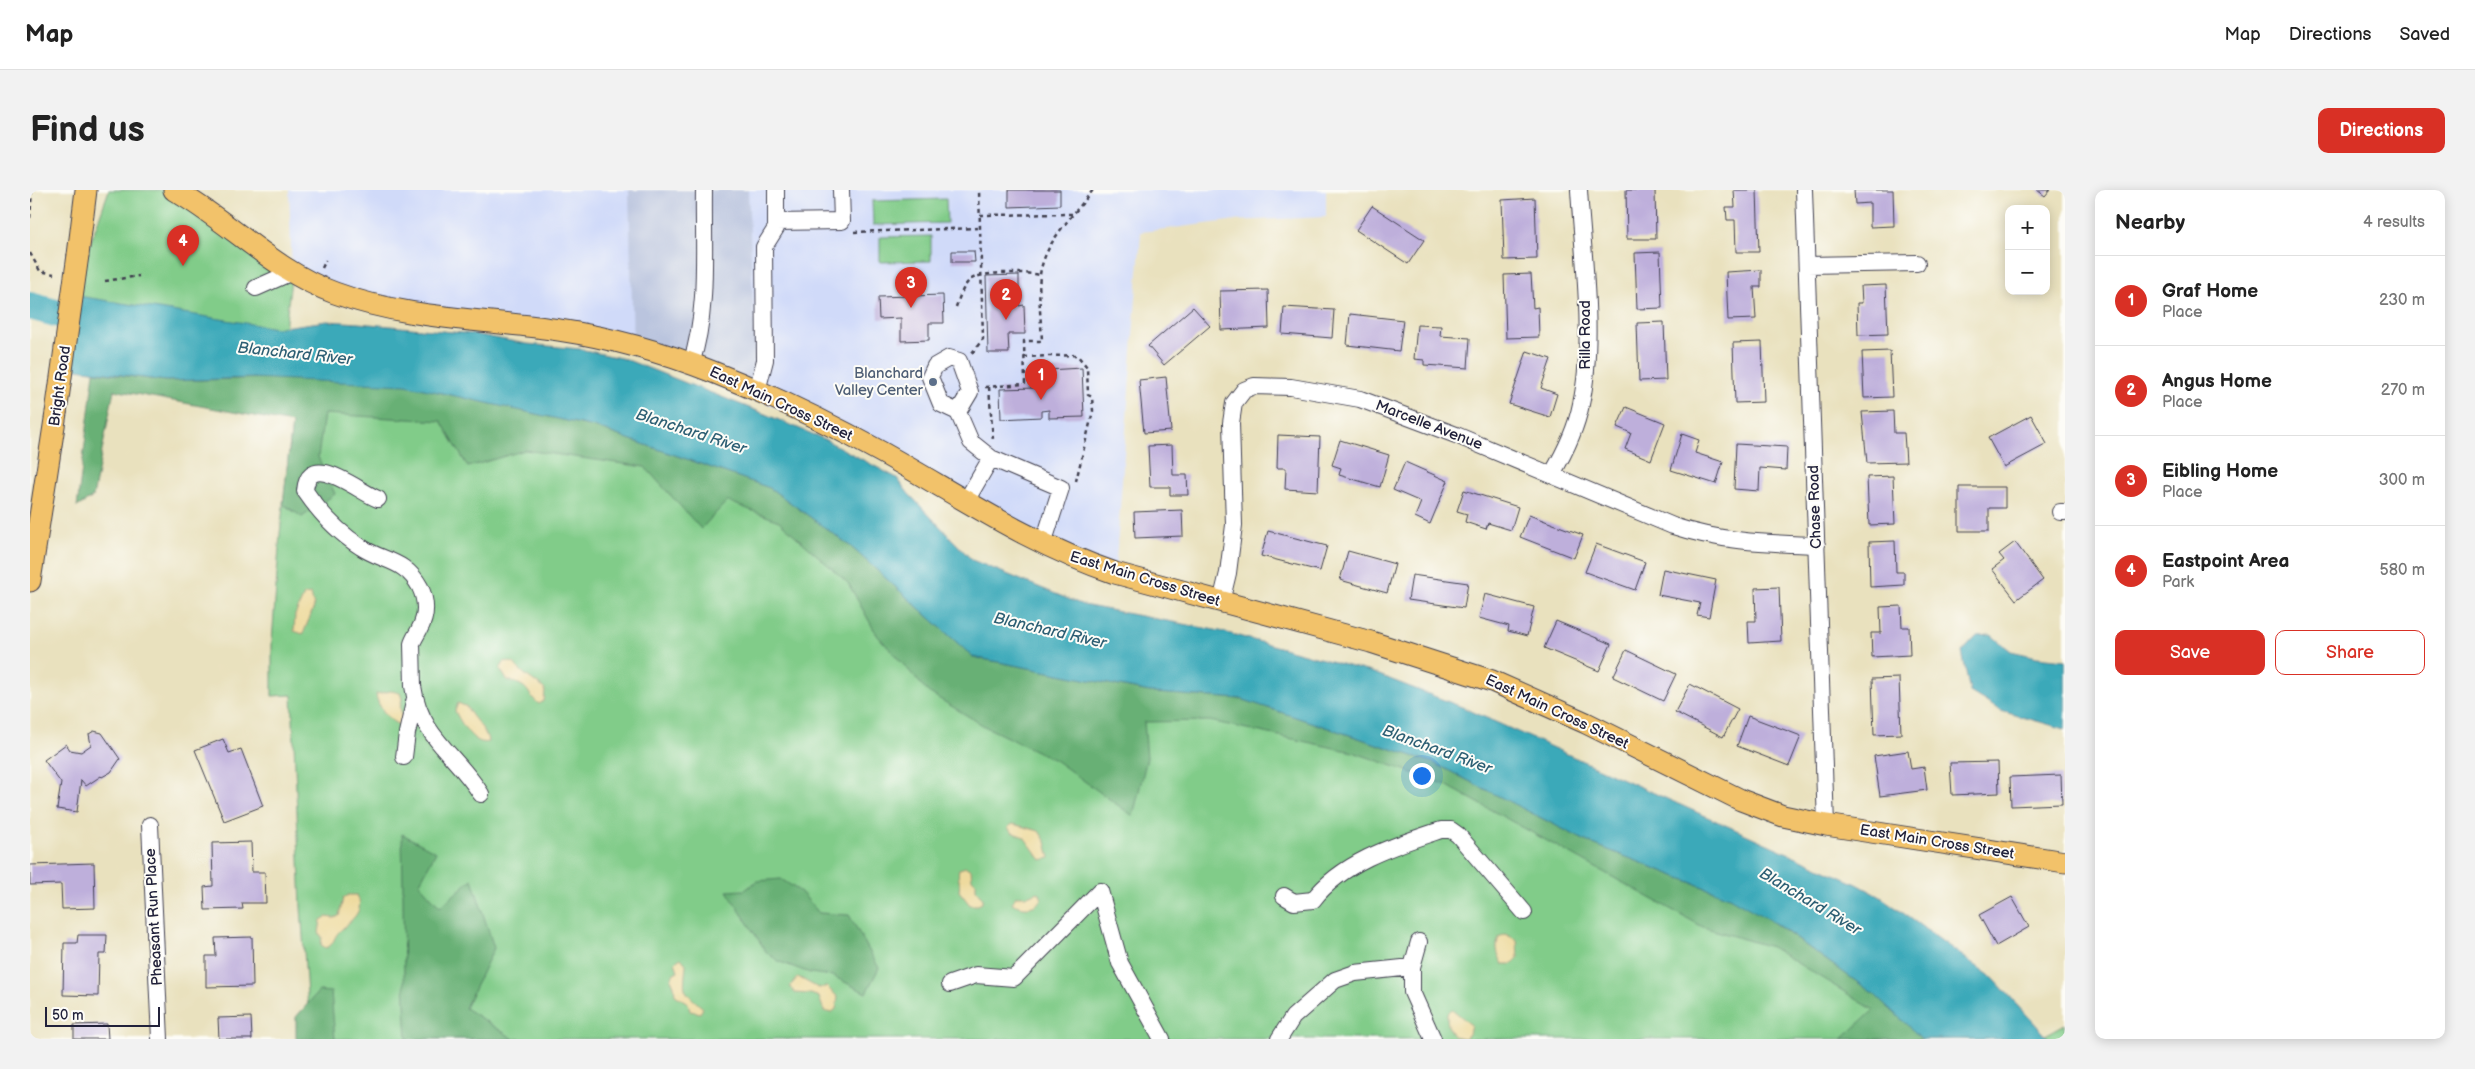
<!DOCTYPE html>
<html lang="en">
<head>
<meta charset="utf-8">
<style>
  :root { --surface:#fff; --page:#f2f2f2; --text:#222; --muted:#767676; --line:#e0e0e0; --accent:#d93025 }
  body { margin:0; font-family:"Balsamiq Sans",sans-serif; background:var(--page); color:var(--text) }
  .controls { position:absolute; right:15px; top:15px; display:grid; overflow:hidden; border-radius:10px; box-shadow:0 2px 12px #0003 }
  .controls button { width:45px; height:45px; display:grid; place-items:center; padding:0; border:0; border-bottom:1px solid var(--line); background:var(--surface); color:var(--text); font:25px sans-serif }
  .scale { position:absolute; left:15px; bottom:12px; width:115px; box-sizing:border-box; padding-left:5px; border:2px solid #22223b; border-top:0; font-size:14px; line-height:18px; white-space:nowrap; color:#22223b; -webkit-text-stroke:4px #fdfcf7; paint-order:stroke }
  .you { position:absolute; left:1391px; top:585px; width:18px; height:18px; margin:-12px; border:4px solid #fff; border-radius:50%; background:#1a73e8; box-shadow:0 0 0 8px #1a73e833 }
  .badge { display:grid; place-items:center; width:32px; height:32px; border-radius:50%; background:var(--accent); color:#fff; font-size:16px; font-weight:700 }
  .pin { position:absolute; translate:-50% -41px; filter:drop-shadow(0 1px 2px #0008) }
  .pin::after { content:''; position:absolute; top:26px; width:18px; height:15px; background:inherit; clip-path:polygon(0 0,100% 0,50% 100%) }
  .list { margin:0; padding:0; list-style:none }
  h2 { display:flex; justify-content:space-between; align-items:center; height:65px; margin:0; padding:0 20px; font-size:21px }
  h2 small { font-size:16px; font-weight:400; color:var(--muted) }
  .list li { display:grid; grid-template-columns:32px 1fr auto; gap:15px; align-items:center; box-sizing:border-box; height:90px; padding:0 20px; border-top:1px solid var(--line) }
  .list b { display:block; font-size:19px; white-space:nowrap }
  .list p { margin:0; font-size:16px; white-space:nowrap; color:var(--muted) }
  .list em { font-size:16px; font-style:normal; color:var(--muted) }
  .actions { display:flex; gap:10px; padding:15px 20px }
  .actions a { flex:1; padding:11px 0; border:1px solid var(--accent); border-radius:10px; text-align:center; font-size:18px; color:var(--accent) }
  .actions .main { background:var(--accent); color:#fff }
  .map { position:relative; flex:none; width:2035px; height:849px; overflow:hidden; border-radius:10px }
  header { display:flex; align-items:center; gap:30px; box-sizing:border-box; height:70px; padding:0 25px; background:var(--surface); border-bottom:1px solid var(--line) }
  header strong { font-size:24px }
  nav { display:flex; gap:28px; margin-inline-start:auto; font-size:18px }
  .intro { display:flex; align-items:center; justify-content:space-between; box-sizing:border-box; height:120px; padding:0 30px }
  h1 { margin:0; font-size:35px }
  .button { padding:12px 22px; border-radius:10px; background:var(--accent); color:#fff; font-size:18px; font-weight:700 }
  main { display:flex; gap:30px; padding:0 30px }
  aside { flex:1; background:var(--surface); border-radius:10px; box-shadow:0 2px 12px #0003 }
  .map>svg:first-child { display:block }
</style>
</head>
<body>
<header>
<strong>Map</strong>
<nav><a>Map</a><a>Directions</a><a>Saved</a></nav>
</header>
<div class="intro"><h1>Find us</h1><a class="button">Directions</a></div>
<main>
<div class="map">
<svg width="2035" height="849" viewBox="0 0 2035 849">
  <rect width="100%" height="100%" fill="#fdfcf7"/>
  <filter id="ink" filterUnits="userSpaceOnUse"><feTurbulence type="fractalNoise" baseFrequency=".02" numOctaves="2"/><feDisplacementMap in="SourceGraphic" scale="10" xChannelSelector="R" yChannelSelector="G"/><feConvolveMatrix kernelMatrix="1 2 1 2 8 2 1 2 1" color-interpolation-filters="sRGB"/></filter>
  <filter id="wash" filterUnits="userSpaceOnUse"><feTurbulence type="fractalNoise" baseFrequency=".0096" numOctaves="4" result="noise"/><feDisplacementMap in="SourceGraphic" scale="20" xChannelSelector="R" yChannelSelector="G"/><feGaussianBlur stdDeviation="1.12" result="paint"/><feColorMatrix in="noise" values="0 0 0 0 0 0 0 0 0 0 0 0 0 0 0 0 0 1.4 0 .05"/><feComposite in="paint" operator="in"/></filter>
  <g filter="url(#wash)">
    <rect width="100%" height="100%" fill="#e9e1be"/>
    <path fill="#d0daf9" d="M259,0h1037v27l-97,4 -88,11 -26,341 -444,-217 -261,-45 -118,-39z"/>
    <path fill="#bac4de" d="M599,0h119l9,201 -124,-46z"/>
    <path fill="#81cc89" stroke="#527762" d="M79,0h65l118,82 -10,81 -210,-58z
      M916,9l1,24 -74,2 -1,-24z
      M901,46v25l-51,1v-25z
      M260,163l232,25 464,238 751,242 250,181h-1677l-9,-132 -9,-212 -20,1v-55l8,-107 12,-111z
      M2035,834v15l-25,-1z"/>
    <path fill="#68b075" stroke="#456958" d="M64,182l72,9 105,-3 133,6 190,43 176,61 79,57 124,112 182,36 86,6 193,64 154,79 159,62 137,97 38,38h-80l32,-29 -103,-63 -68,-20 -259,-143 -91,-32 -143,-31 -66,1 3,36 -14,58 -78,-56 -69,-33 -58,-35 -51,-57 -29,-52 -69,-62 -52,-20 -26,28 -56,-62 -120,-17 -57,17 -27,-46 -117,-7 -6,43 17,37 -33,23 -19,-13 9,-81 -178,-33 -21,107 -16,10z
      M372,644l34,18 -17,32 21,23 32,-28 22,69 -29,60 49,31h-107c-5,-68 -3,-137 -5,-205z
      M751,689l20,13 18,21 30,2 30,53 -13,25 -33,-17 -23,-3 -30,-11 -13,-9 -40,-62 18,-1 12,-9z
      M289,801l12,1 4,47h-39v-22z"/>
    <path fill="#eeda9e" stroke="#887e6c" d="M281,404l3,13 -11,27 -9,-3 1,-16 9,-20z
      M475,471l9,2c9,13 20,16 31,27l-1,11 -5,3c-15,-12 -6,-17 -32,-24l-7,-11z
      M361,501l9,2 2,6 -2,9 4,12 -2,6c-12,-3 -25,-20 -26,-32z
      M428,513l9,4c5,12 20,22 21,35 -14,4 -27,-19 -33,-31z
      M983,634l26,7 7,11 4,16 -9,2 -17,-23 -13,-5 -3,-5z
      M936,677l5,3 1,9 4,4v7l6,7v6l-4,2h-8l-11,-14c2,-8 -2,-14 0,-22z
      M1009,702l3,7c-7,10 -20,10 -30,4l4,-7h11z
      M318,705h9c9,18 -8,26 -19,38 -5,6 -4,12 -12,15l-5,-3 1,-8 -3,-4 2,-13 5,-3 8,1 5,-2 4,-18z
      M1475,744l12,6 1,18 -6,6h-9c-6,-10 -8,-17 -4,-27z
      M651,768l5,6c-2,28 -6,24 17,44l-3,5 -10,-2 -2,-8 -13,-8 -1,-9 -3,-7 3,-6 4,-2 -3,-9z
      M768,787l20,11 9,-1 11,10 -2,12 -5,4 -7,-2 -5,-14 -8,-3 -16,-1 -5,-7z
      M1422,819l19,16 -2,9 -4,4 -12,-2c-5,-8 -6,-13 -6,-22z"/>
    <path fill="#3ba9b9" stroke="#2e667a" d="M42,105l204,33 51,-7 32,2 114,11 54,10 53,5 45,10 140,55 59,25 73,39 11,15 64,67 111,45 137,26 154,42 88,34 395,177 24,13 112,81 56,61h-127l-48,-45 -101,-72 -44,-25 -141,-55 -154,-79 -193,-64 -86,-6 -182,-36 -124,-112 -79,-57 -176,-61 -188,-42 -155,-7 -85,3 -104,-14z
      M1961,445l20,16 26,6 28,3v69l-64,-18 -31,-19 -8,-40 15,-16z"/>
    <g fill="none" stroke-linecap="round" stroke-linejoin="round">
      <path stroke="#3ba9b9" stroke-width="28" d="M0,116l66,18"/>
    </g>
    <g id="blocks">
      <path fill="#beafdb" d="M979,0h51v15l-51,2z
        M1596,0h29l1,49h-29z
        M1704,0h23l2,62h-23l-1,-32h-8l-1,-13h9z
        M1824,0h39l1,36 -24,1v-24l-15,1z
        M2007,0h13l-5,6z
        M1505,8l2,61 -33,1 -2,-60z
        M1342,16l52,34 -16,24 -52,-34z
        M922,61h22l1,11h-23z
        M1630,62l2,56 -25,1 -2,-56z
        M1731,80v17h-7l2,32 -28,1 -2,-48z
        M1501,84l2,34 5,-1 1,30 -33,1 -2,-63z
        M989,85v31l5,-1 1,29h-17l1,19h-21l-2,-77z
        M1856,95l2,49 -30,1 -1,-32h5l-1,-17z
        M1238,100l1,38 -48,2 -1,-39z
        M913,105l1,28h-15v17l-28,1v-23l-22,1 -1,-22z
        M1163,117l17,19 -46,39 -16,-19z
        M1254,117l50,3 -2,28 -50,-4z
        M1320,124l53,6 -4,31 -52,-6z
        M1634,132l2,58 -27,1 -2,-58z
        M1387,135l24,1 -1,10 30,2 -2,30 -44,-3v-5l-10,-1z
        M1732,152l2,60 -29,1 -2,-60z
        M1497,161l24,8 -10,29 16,6 -7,23 -41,-13z
        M1860,161l2,46 -28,1 -2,-46z
        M1052,178l2,49 -35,1v-8l-8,1v6l-40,2 -1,-30 36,-1v-13l11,-1v-4z
        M1136,187l5,54 -27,2 -5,-53z
        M1596,217l39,16 -14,37 -26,-11 6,-16 -14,-6z
        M1863,221l1,22h10l2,29 -39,1 -5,-51z
        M2001,225l16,29 -43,23 -16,-29z
        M1652,244l17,6 -4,13 28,9 -7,22 -45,-14z
        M1248,245l42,2 -2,54 -33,-2 1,-21h-9z
        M1310,250l49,15 -9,32 -41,-12 2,-7 -9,-3z
        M1706,254l51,3 -1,23 -26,-2 -1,23 -25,-2z
        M1142,255l1,30h14l1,20h-18v-8h-20l-2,-41z
        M1375,272l43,19 -18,43 -15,-7 6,-15 -28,-12z
        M1863,286l2,48 -26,1 -2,-48z
        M1929,297h46v21h-16v23h-30z
        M1434,300l54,17 -7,23 -23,-7 -2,6 -21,-7 2,-8 -10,-3z
        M1152,320l1,26 -48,2 -1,-26z
        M1499,325l54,20 -9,23 -54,-21z
        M1238,341l59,15 -7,25 -59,-15z
        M1865,351l1,31h8v13l-34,2 -1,-45z
        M1985,352l28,38 -27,20 -24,-31 12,-9 -5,-6z
        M1566,354l49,18 -10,28 -50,-18z
        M1318,361l47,13 -8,29 -47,-13z
        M1633,379l53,11 -7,37 -12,-2 3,-12 -42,-8z
        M1382,385l56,8 -4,25 -56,-8z
        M1749,397l2,54 -32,2 -1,-22h8l-1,-33z
        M1455,404l49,13 -7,29 -19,-5 1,-5 -30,-8z
        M1871,416l1,21h7l1,28 -38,2 -1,-24h10l-1,-26z
        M1526,431l55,23 -12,27 -55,-23z
        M1596,460l50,24 -13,27 -50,-24z
        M1869,488l2,56 -27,1 -2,-56z
        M1660,494l48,25 -15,28 -48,-25z
        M1718,526l53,20 -12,30 -52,-20z
        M64,541l8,2 18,26 -9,13 -9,5 -1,-1 -15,10 -5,-6 -4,32 -20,-3 4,-26 -17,-23 22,-16 4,6 11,2 10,-7 -2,-11z
        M193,549l6,14 12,-4 22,57 -39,15 -29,-71z
        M1878,561l3,18 13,-2 3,23 -47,6 -6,-40z
        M1968,572l1,31 -47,2 -2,-32z
        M2031,585l1,29 -51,2 -1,-29z
        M221,652l1,30h13l1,31h-24l1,6 -38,1 -1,-23 9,-1 -1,-43z
        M64,673l1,45 -33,1 -1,-25 -31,1v-20z
        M1982,707l17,30 -33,19 -17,-31z
        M48,745h29l-1,19h-7l-1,42 -35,-1 1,-52h13z
        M222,747l1,49 -47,1v-31h10l-1,-18z
        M221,827l1,22h-33l-1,-21z
        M77,834l1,15h-34v-14z"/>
    </g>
  </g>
  <g filter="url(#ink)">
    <use href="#blocks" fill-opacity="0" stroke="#403f4f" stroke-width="1"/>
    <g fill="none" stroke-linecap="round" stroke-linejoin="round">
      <g stroke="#403f4f" stroke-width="18">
        <path id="minor" d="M1774,0l22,635
          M746,32l66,-1 -1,-31
          M1777,75l110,-2
          M226,98l36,-16
          M661,174c18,-55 12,-117 13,-174
          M727,201l8,-31 -1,-113 12,-19v-38
          M928,222l12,-20 -11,-31 -10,-3 -14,8 -5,11 11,27 17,8 13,30 20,16
          M1522,284c13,-22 24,-44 29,-70 14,-64 2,-148 -2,-214
          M348,309c-19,-7 -70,-51 -73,-8 15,22 34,42 56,56 22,15 44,12 59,40 7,15 7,29 -1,43 -2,4 -6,10 -7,14 0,2 1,38 1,42 7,51 44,69 68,108
          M936,311l25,-43 70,30 -18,56
          M2030,322h5
          M1191,412l7,-29 6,-48 -3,-102 3,-20 10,-13 10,-4 37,1 69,12 96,36 217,91c48,16 93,17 144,19
          M374,567l3,-24 8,-35
          M120,635l10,214
          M1070,701l20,72 42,76
          M1254,706l10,6 19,-2c30,-39 83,-55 128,-70h10l7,5 66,77
          M1382,777l7,-25
          M920,794l26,-9 38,3 86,-87
          M1249,849l14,-22 42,-37 20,-7 57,-6v25l21,47"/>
      </g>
      <g stroke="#403f4f" stroke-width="23">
        <path id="major" d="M144,0c55,31 100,81 161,103 70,26 150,26 224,37 53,8 104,22 154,42 58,23 114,50 168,80 79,44 148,92 234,121l256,69 121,39 94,42 155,77 42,16 43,9 239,37
          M48,65l8,-65
          M0,391l26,-168"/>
      </g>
      <path stroke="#403f4f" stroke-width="2.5" stroke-dasharray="4 4" stroke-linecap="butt" d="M950,25l94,-1
        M0,28l2,-28
        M824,42l126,-4
        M0,63l10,18 14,3
        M292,78l4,-8
        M75,91l34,-5
        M926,117c3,-9 7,-21 14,-27 11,-9 57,-8 70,-5
        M942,163l11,-14 -4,-149
        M994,167l53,-2 10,12 1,28 4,2 1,14 -17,70
        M955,197l40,-3 -1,-43h18c-1,-21 -4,-45 -2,-66 4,-33 34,-60 53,-85
        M959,197l4,53"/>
      <use href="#minor" stroke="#fff" stroke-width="16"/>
      <use href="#major" stroke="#f2c26a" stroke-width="21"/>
      <g stroke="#403f4f" stroke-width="23" stroke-linecap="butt">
        <path id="major-bridge" d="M26,223l22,-158"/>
      </g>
      <use href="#major-bridge" stroke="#f2c26a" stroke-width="21"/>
    </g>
  </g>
  <circle fill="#5c6f8a" stroke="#fdfcf7" stroke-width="2" cx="903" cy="192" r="5"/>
  <g text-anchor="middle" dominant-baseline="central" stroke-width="4" stroke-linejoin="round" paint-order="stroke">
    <g font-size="15" fill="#22223b" stroke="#fdfcf7">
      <text transform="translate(1555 145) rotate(-90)">Rilla Road</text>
      <text transform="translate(30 196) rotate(-82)">Bright Road</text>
      <text transform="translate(751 214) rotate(25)">East Main Cross Street</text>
      <text transform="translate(1399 235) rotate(21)">Marcelle Avenue</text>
      <text transform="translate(1785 317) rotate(-92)">Chase Road</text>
      <text transform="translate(1115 389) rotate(17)">East Main Cross Street</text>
      <text transform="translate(1527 522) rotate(25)">East Main Cross Street</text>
      <text transform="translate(1907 652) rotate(9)">East Main Cross Street</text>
      <text transform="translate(124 727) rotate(-93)">Pheasant Run Place</text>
    </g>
    <g font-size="15" fill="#4e5e75" stroke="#fdfcf7" text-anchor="end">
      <text x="893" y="183">Blanchard<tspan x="893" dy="17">Valley Center</tspan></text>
    </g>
    <g font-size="16" font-style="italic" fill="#2d5f74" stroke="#fdfcf7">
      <text transform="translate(265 164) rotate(6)">Blanchard River</text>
      <text transform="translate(661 242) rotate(18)">Blanchard River</text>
      <text transform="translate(1020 441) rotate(13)">Blanchard River</text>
      <text transform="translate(1407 560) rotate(20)">Blanchard River</text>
      <text transform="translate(1780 712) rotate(31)">Blanchard River</text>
    </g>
  </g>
</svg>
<div class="controls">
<button>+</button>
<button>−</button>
</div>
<div class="scale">50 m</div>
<div class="you"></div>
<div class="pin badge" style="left:1011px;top:210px">1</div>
<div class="pin badge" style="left:976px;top:130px">2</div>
<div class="pin badge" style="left:881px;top:118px">3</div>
<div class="pin badge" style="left:153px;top:76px">4</div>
</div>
<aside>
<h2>Nearby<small>4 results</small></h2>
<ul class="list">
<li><span class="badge">1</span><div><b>Graf Home</b><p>Place</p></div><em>230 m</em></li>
<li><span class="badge">2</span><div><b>Angus Home</b><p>Place</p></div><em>270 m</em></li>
<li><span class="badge">3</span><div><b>Eibling Home</b><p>Place</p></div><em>300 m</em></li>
<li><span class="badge">4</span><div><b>Eastpoint Area</b><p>Park</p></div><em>580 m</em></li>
</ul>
<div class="actions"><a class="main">Save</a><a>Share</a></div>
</aside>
</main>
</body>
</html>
